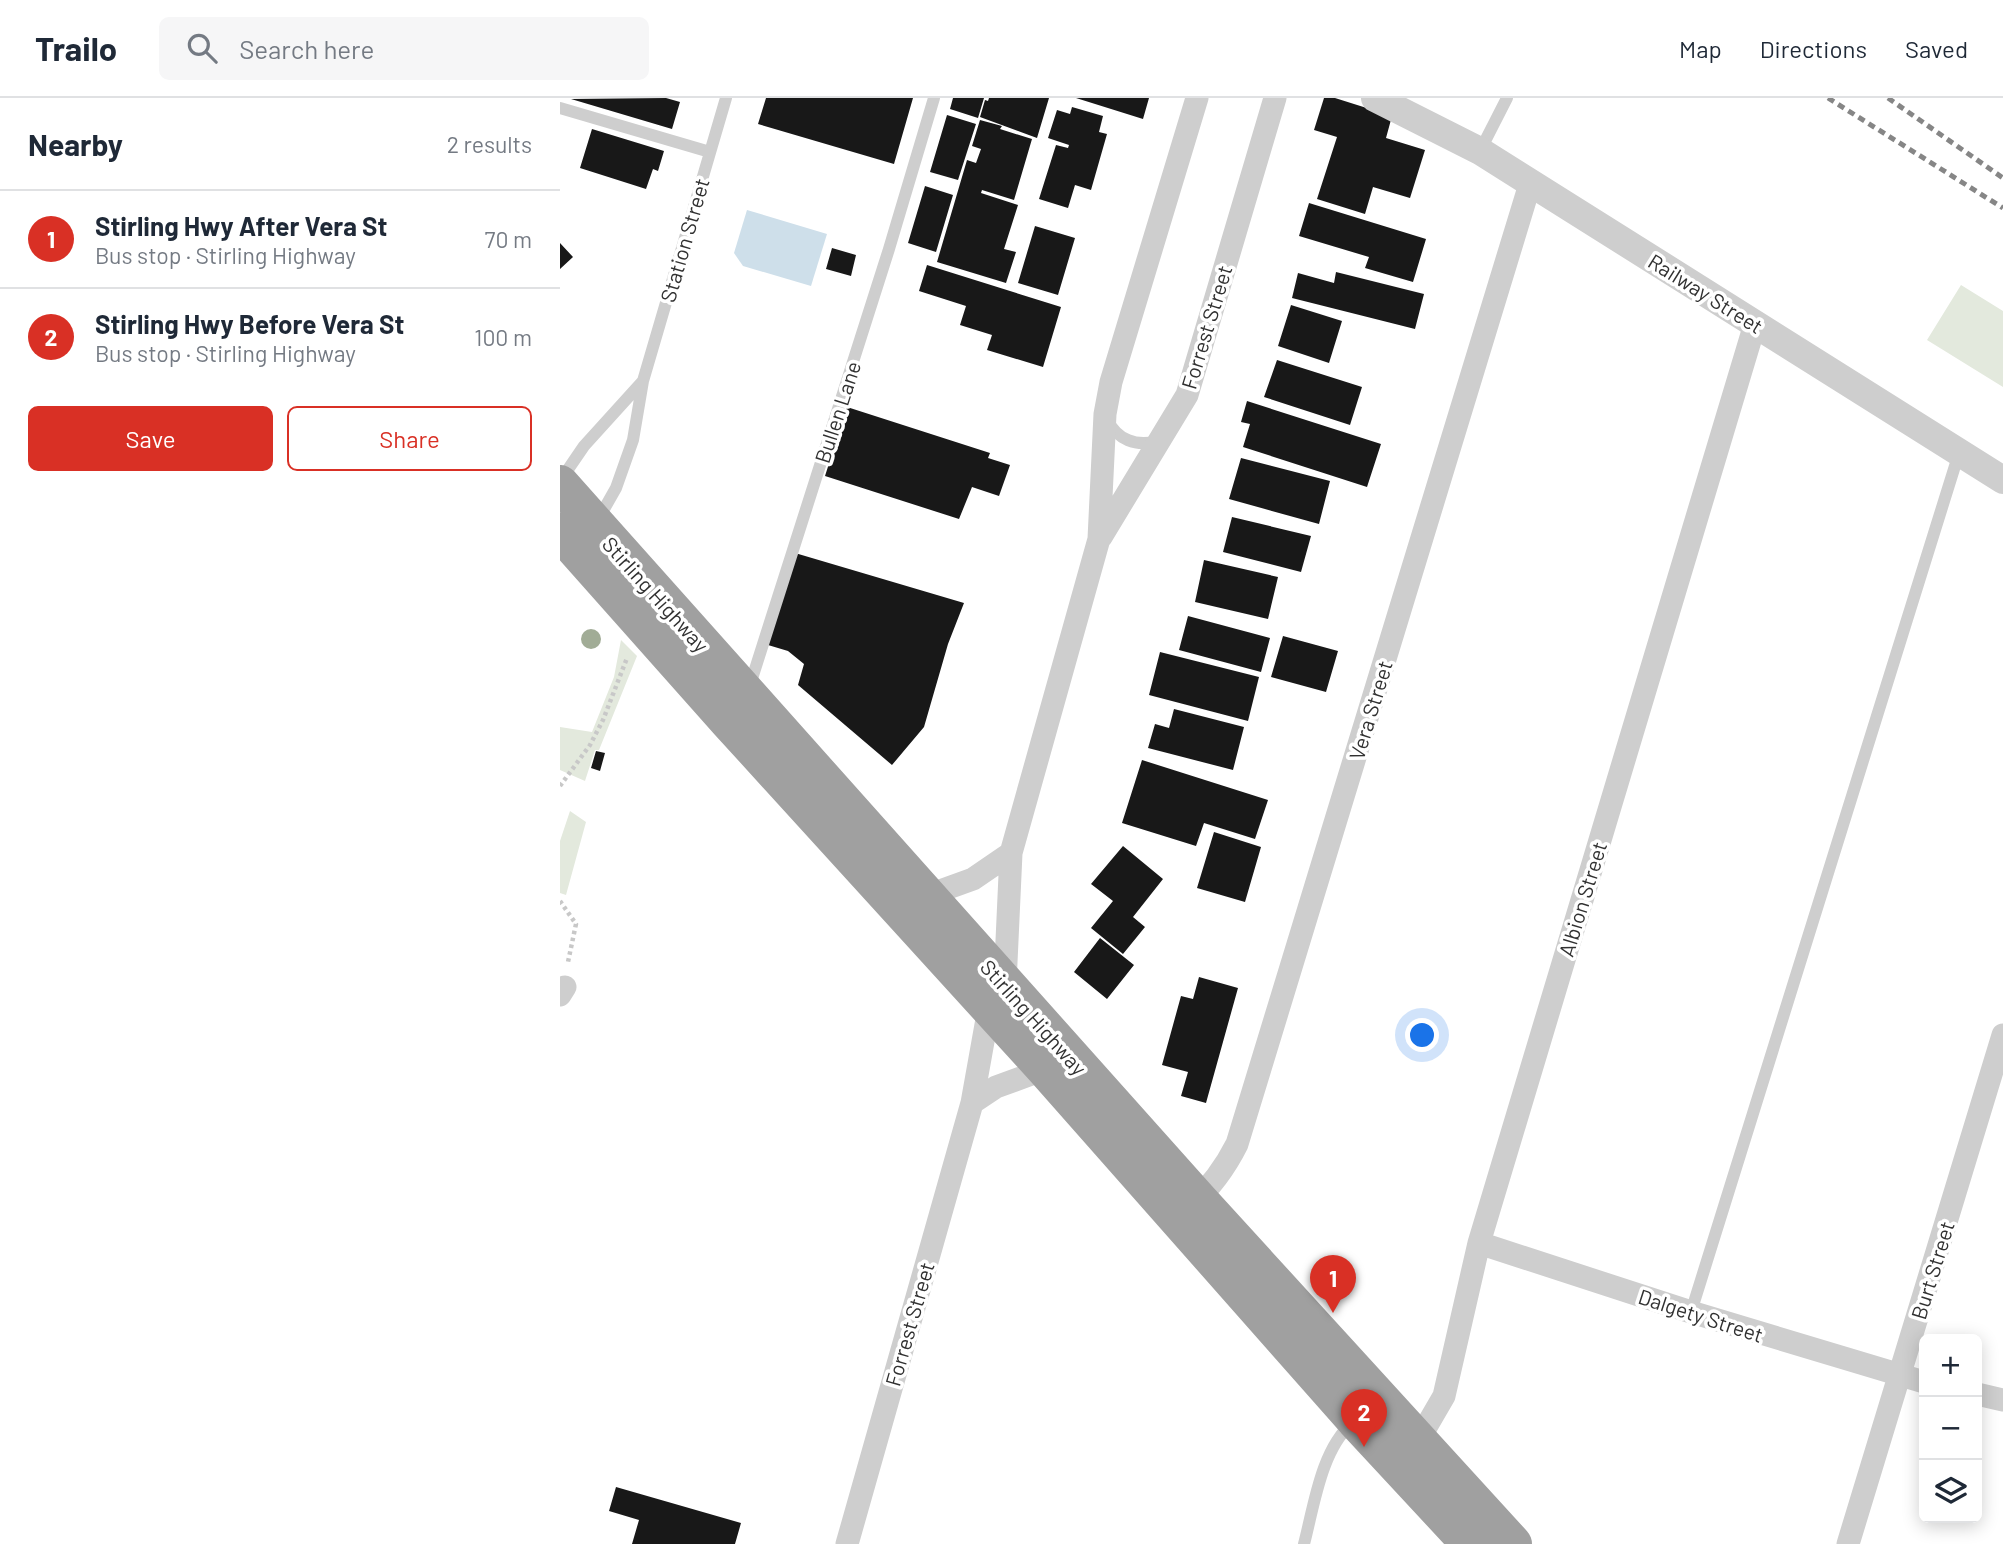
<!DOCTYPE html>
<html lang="en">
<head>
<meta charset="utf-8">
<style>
  :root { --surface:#fff; --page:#f6f6f7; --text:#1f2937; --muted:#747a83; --line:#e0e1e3; --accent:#d93025 }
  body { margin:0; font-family:Barlow,sans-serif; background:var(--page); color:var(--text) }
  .controls { position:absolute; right:21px; bottom:21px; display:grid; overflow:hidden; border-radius:10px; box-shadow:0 4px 18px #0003 }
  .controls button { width:63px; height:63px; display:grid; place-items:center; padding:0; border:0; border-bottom:2px solid var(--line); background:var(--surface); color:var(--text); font:35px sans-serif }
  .you { position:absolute; left:863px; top:938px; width:24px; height:24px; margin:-18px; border:5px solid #fff; border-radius:50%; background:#1a73e8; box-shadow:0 0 0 10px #1a73e833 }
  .badge { display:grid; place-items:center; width:46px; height:46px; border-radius:50%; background:var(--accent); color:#fff; font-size:23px; font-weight:700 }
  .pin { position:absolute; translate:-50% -58px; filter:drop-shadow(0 2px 4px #0008) }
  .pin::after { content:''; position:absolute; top:37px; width:24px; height:21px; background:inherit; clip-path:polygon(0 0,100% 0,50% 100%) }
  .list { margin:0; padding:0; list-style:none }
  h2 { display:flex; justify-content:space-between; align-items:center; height:91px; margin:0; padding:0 28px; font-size:30px }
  h2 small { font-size:23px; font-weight:400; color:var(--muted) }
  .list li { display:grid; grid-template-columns:46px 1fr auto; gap:21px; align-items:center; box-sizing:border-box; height:98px; padding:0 28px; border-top:2px solid var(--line) }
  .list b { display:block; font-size:26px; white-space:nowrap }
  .list p { margin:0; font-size:23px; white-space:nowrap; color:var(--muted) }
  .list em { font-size:23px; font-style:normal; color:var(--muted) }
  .actions { display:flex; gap:14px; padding:21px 28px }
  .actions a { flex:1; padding:16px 0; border:2px solid var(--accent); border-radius:10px; text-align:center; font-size:24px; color:var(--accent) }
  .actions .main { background:var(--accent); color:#fff }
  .icon { flex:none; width:38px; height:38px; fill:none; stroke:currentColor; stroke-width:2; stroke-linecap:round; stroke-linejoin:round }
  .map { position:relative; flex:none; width:1443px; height:1446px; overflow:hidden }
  header { display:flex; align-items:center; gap:42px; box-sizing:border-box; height:98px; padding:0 35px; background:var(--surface); border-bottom:2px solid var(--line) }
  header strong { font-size:33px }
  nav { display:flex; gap:38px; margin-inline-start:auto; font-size:24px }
  .search { width:490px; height:63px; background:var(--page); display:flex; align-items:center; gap:18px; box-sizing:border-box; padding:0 24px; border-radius:10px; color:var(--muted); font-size:26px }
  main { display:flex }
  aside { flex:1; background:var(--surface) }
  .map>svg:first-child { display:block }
</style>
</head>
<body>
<header>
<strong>Trailo</strong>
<div class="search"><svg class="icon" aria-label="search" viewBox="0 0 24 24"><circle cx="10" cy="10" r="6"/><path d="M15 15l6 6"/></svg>Search here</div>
<nav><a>Map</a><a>Directions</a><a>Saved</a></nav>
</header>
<main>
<aside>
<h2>Nearby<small>2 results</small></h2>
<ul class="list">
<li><span class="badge">1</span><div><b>Stirling Hwy After Vera St</b><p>Bus stop · Stirling Highway</p></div><em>70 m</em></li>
<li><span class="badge">2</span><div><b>Stirling Hwy Before Vera St</b><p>Bus stop · Stirling Highway</p></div><em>100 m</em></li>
</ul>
<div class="actions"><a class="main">Save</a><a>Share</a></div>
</aside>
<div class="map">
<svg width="1443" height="1446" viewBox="0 0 1443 1446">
  <rect width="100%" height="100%" fill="#fff"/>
  <path fill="#e3e9dd" d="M1401,187l42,26v76l-76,-47z
    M61,542l16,16 -38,94h-4l-10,31 -25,-11v-43l32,5 22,-55z
    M10,713l16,11 -20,73 -6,-2v-52z"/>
  <path fill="#cedfea" d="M187,112l80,24 -16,52 -68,-20 -9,-13z"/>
  <path fill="#181818" d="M106,0l14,4 -8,27 -101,-30z
    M206,0h147l-19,66 -136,-40z
    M393,0h31l-6,20 -28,-9z
    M429,0h60l-12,40 -57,-21 5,-17 3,1z
    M516,0h73l-6,21z
    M764,0h11l57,18 -6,22 39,12 -15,48 -37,-11 -8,27 -48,-15 20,-62 -23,-7z
    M512,9l31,9 -4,16 8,2 -16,56 -16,-5 -7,23 -29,-9 17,-54 12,3 1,-3 -21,-7 9,-28 13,4z
    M387,17l29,9 -18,56 -28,-8z
    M420,22l22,6 -2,3 32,10 -18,61 -32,-10 -1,3 37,12 -14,44 12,3 -10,31 -69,-21 30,-102 9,3 5,-14 -9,-3z
    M32,31l72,22 -6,20 -5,-2 -7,20 -66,-21z
    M365,88l28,9 -17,57 -28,-9z
    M749,105l117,36 -13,43 -48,-14 4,-11 -70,-21z
    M475,128l40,12 -17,57 -40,-12z
    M0,145l13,14 -13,12z
    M272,150l24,7 -5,21 -25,-7z
    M367,167l134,42 -18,60 -56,-17 5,-15 -32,-10 6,-19 -47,-15z
    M776,174l88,22 -9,35 -123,-31 6,-25 36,10z
    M731,207l51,16 -13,42 -51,-17z
    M717,262l85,27 -12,38 -86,-28z
    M687,303l134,43 -14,43 -124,-40 7,-23 -9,-2z
    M287,309l143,46 -2,5 22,7 -11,31 -27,-9 -13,32 -134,-43z
    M681,360l89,23 -11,43 -90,-25z
    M672,419l79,19 -10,36 -78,-20z
    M235,455l169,50 -16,41 -24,83 -32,38 -94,-80 6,-21 -16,-13 -20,-6z
    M644,462l74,17 -10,42 -73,-17z
    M628,518l82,22 -9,34 -82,-22z
    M723,538l55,15 -12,41 -55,-15z
    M600,554l99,25 -11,44 -99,-26z
    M614,611l70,18 -11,43 -85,-22 7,-24 14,4z
    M36,653l9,2 -5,18 -9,-3z
    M582,662l126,40 -13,39 -51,-16 -8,23 -74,-23z
    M654,734l47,15 -16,55 -48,-14z
    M563,748l40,33 -30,38 12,10 -22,27 -32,-26 22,-27 -22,-17z
    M540,840l34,27 -27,34 -33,-27z
    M639,879l39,11 -32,115 -25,-7 7,-24 -26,-7 19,-69 12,3z
    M56,1389l125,36 -6,21h-103l7,-24 -30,-9z"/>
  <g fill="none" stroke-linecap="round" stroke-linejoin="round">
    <path stroke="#c8c8c8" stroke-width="4.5" stroke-dasharray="3.5 3.5" stroke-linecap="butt" d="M0,688l30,-41 13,-25 24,-62
      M0,803l16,23 -8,38"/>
    <path stroke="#cecece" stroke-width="12" d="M0,10l150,44
      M920,53l27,-53
      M547,321c10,21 29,28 51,22
      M0,383l24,-35 58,-64
      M39,420l17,-30 17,-48 10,-59 83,-283
      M190,587l139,-436 45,-151
      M1131,1214l268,-859
      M744,1446c10,-38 17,-94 48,-121"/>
    <path stroke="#cecece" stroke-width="23" d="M541,439l86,-142 88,-297
      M366,798l47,-17 38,-26
      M445,886l6,-131 88,-314 6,-125 6,-32 86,-284
      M0,897l5,-8
      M412,1005l24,-16 49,-18
      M631,1107c20,-18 34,-37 46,-61l293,-960
      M919,1145l212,69 233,70
      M1417,1296l26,6
      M848,1345l18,-16 18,-31 35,-153 276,-919
      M287,1446l125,-441 17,-95
      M1288,1446l155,-509"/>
    <path stroke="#cecece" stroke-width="28" d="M815,0l105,53 523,329"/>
    <path stroke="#a0a0a0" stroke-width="38" d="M0,386l638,715 315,345
      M0,434l169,190 316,347 310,351 115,124"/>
    <path stroke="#868686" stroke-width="5" stroke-dasharray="7 5" stroke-linecap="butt" d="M1268,0l175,110
      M1328,0l115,80"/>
  </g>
  <circle fill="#a1ac96" cx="31" cy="541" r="10"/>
  <g text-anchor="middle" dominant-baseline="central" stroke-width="7" stroke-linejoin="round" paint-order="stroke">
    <g font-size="21" fill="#313131" stroke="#fff">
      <text transform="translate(124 142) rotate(-74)">Station Street</text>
      <text transform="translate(1146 195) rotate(32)">Railway Street</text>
      <text transform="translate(646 229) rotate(-73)">Forrest Street</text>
      <text transform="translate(277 314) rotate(-72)">Bullen Lane</text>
      <text transform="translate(96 496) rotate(48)">Stirling Highway</text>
      <text transform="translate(810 612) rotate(-73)">Vera Street</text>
      <text transform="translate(1022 801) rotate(-73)">Albion Street</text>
      <text transform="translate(474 919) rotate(48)">Stirling Highway</text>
      <text transform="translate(1372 1172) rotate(-73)">Burt Street</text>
      <text transform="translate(1141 1217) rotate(18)">Dalgety Street</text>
      <text transform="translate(349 1226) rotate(-74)">Forrest Street</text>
    </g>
  </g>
</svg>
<div class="controls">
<button>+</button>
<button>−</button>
<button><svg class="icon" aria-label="layers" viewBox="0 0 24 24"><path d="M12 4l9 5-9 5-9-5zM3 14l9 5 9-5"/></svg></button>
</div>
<div class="you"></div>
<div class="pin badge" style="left:773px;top:1215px">1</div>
<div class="pin badge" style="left:804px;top:1349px">2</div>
</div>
</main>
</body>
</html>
